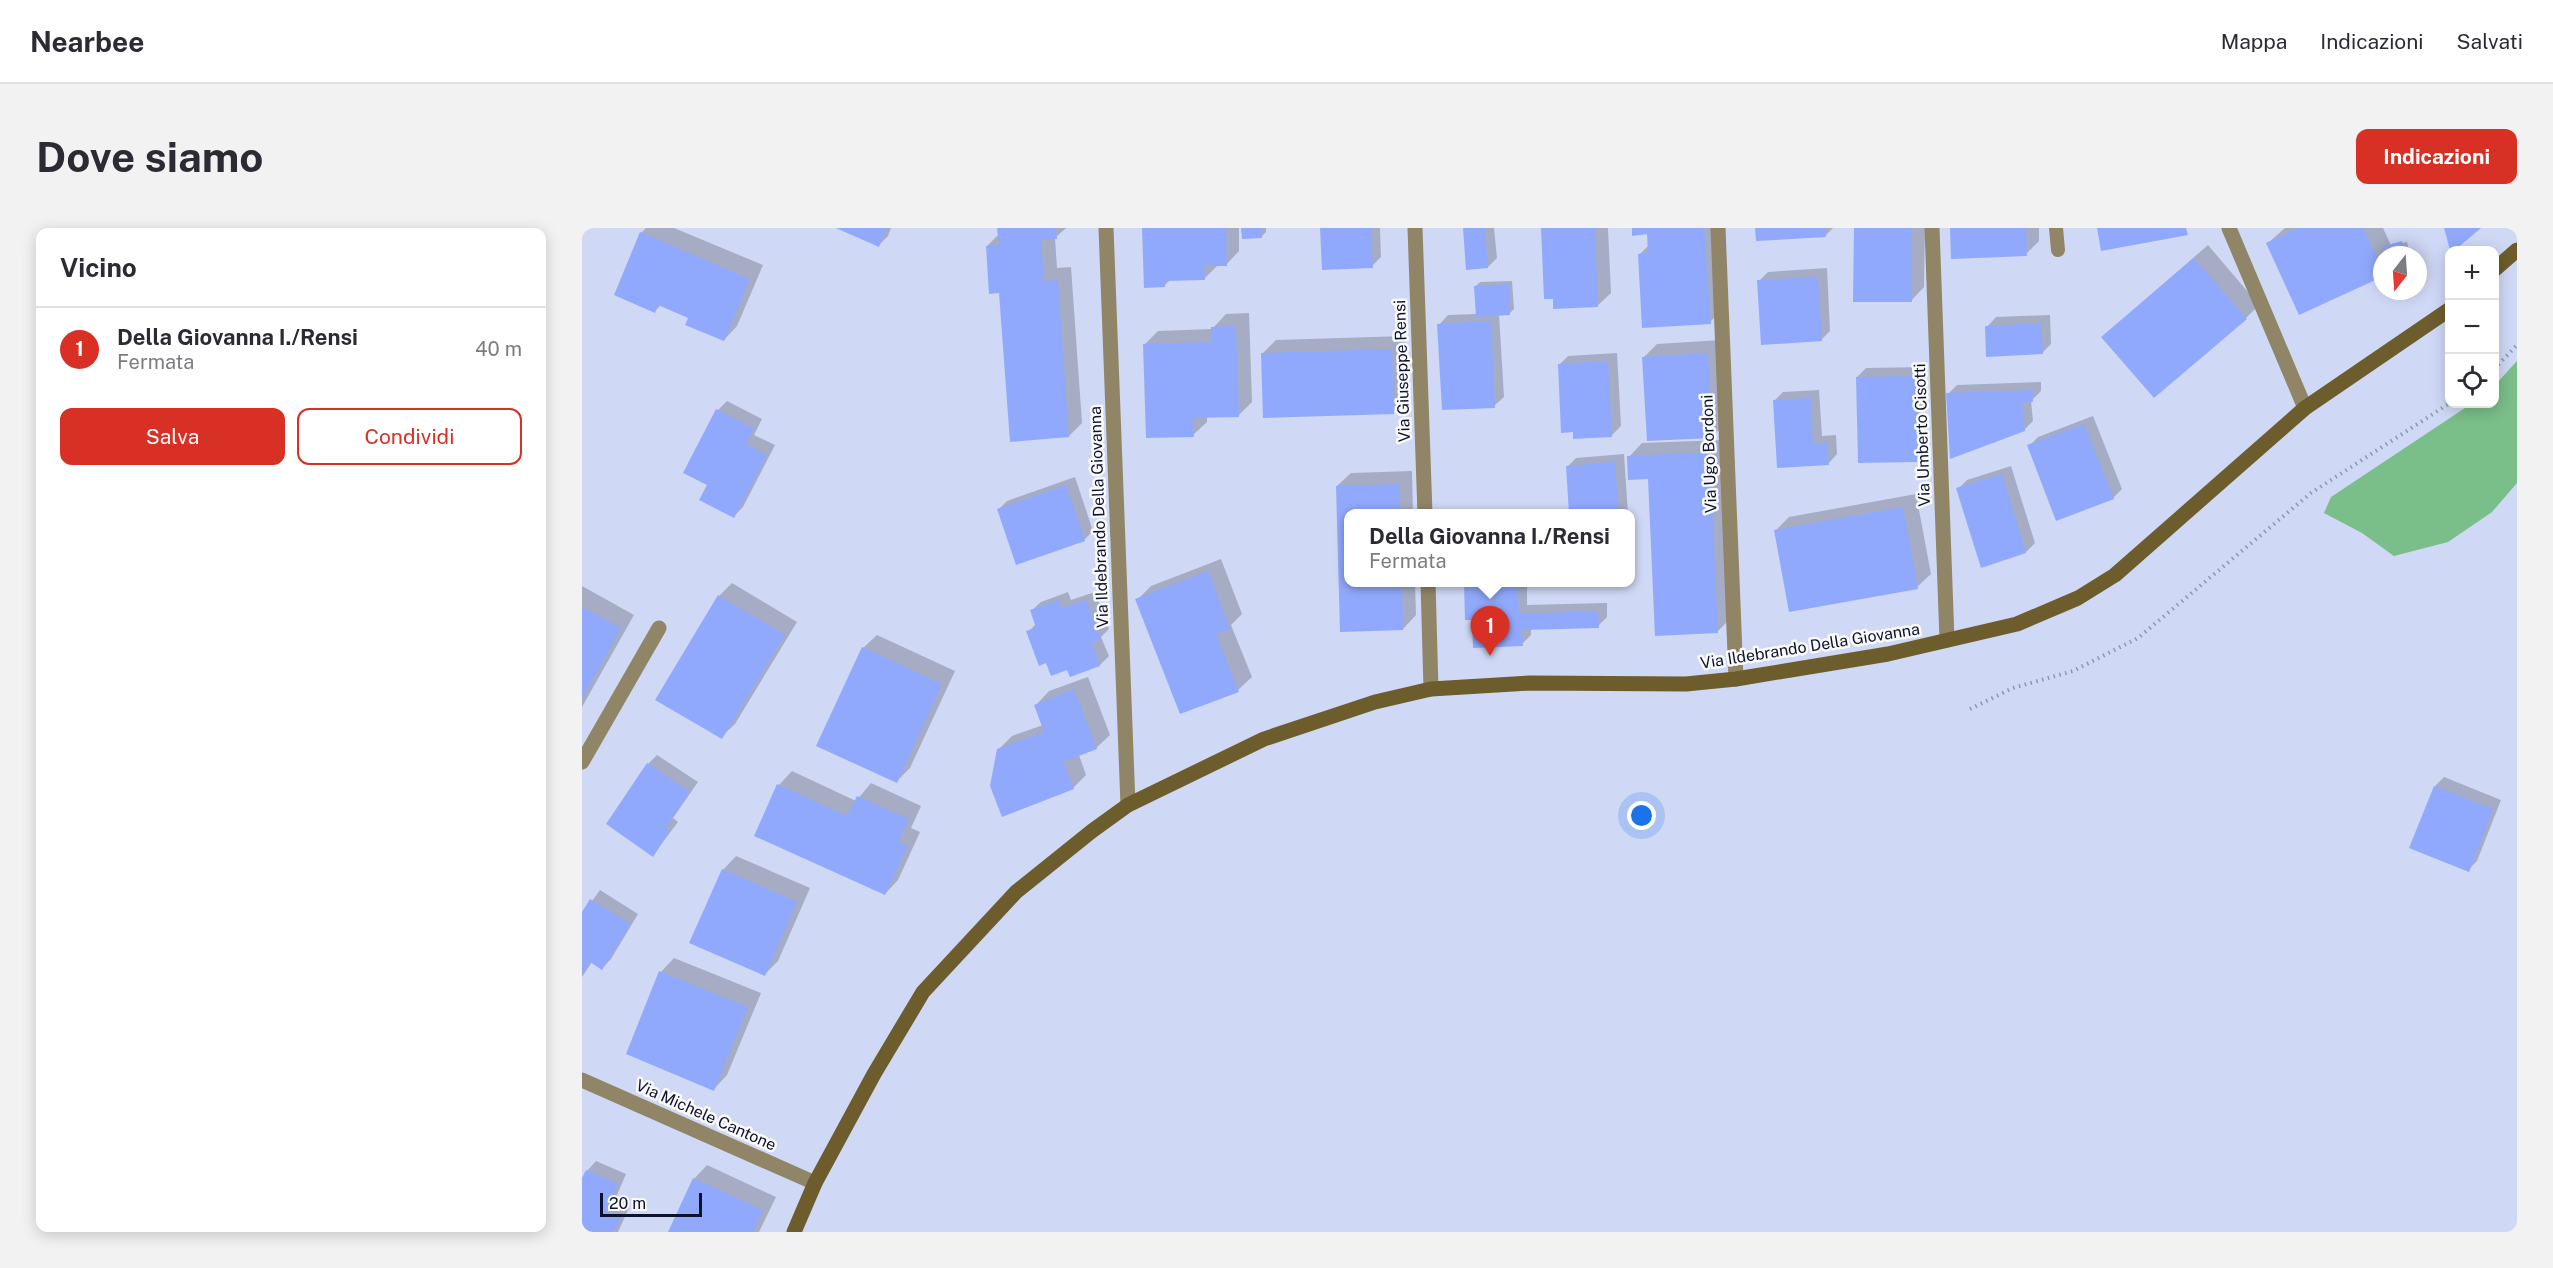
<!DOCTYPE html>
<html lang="it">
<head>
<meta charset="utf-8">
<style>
  :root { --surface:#fff; --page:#f2f2f3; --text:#2b2b33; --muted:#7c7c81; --line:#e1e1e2; --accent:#d93025 }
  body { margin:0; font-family:"Public Sans",sans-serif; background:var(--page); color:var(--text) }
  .controls { position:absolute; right:18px; top:18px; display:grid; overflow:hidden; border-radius:12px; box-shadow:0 3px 15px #0003 }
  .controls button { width:54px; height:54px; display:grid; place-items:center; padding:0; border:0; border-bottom:2px solid var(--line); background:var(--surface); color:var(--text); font:30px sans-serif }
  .compass { position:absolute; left:1791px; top:18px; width:54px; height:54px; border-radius:50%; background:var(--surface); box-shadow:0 3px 15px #0003; rotate:197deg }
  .scale { position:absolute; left:18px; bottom:15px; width:102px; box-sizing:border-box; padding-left:6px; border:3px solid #0c122b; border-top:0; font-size:16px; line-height:21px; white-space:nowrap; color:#0c122b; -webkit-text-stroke:4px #fafafa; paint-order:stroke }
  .you { position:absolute; left:1060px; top:588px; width:21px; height:21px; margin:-15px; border:4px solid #fff; border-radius:50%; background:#1a73e8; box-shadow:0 0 0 9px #1a73e833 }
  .badge { display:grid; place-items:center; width:39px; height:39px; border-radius:50%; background:var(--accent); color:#fff; font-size:20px; font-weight:700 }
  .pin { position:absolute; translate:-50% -50px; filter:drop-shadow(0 2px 3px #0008) }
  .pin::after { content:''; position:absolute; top:32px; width:21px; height:18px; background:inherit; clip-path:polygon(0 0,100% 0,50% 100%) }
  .popup { position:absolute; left:762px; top:281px; width:291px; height:78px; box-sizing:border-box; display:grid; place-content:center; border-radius:12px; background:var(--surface); filter:drop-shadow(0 2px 4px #0005); font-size:20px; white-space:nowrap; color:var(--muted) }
  .popup b { font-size:22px; color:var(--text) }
  .popup::after { content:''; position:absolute; left:50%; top:100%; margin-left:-12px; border:12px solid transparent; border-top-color:var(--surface) }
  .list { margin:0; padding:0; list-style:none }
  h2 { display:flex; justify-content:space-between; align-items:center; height:78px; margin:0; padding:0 24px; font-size:26px }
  h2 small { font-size:20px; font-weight:400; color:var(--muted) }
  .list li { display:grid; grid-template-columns:39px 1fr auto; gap:18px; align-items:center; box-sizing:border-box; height:84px; padding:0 24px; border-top:2px solid var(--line) }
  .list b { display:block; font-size:22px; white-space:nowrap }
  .list p { margin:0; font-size:20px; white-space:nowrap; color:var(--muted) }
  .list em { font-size:20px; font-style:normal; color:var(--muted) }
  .actions { display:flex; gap:12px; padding:18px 24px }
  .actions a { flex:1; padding:14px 0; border:2px solid var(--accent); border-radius:12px; text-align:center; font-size:21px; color:var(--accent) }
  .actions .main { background:var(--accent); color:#fff }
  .icon { flex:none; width:33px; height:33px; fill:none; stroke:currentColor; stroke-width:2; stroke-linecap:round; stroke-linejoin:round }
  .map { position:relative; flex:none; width:1935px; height:1004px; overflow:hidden; border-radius:12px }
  header { display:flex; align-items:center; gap:36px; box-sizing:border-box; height:84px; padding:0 30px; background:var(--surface); border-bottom:2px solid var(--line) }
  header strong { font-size:28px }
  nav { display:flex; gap:33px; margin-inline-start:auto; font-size:21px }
  .intro { display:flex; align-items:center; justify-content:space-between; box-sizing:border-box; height:144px; padding:0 36px }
  h1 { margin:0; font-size:42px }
  .button { padding:15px 27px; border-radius:12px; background:var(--accent); color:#fff; font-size:21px; font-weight:700 }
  main { display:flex; gap:36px; padding:0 36px }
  aside { flex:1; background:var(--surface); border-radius:12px; box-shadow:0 3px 15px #0003 }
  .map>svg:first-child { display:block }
</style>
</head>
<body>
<header>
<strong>Nearbee</strong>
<nav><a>Mappa</a><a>Indicazioni</a><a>Salvati</a></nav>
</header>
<div class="intro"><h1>Dove siamo</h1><a class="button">Indicazioni</a></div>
<main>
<aside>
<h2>Vicino<small></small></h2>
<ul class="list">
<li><span class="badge">1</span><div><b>Della Giovanna I./Rensi</b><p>Fermata</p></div><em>40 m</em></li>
</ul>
<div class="actions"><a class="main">Salva</a><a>Condividi</a></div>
</aside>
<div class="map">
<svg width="1935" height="1004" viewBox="0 0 1935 1004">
  <rect width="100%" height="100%" fill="#cfd8f5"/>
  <path fill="#7abe8a" d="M1935,133v122l-25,29 -44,30 -54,14 -32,-23 -38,-20 7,-16 140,-93h23l1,-19z"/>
  <path fill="#0003" d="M64,0h28l89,37 -26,61 -13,14 -34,-23 -29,-12 -6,6 -14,-78z
    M258,0h51l-3,8 -9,9z
    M417,0h67l-11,10 2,30 14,-1 11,156 -13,13 -69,-144 -13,-46 12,-12z
    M562,0h95v23l-13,14h-8l-14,14h-33l-7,7z
    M661,0h23v4l-4,4z
    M740,0h58l1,29 -9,9z
    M882,0h30l3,30 -9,9z
    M961,0h65l3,65 -14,13z
    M1051,0h85l5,81 -13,13 -71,-67 10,-10 -1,-12z
    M1175,0h76l-8,8z
    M1273,0h70l-1,59 -13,14z
    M1369,0h88v13l-13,13z
    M1703,0h98l7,15 16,-5 -16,5v3l17,-4 3,13h-28v20l-114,-32z
    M1626,17l51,60 -13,13 -129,6z
    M1245,40l3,63 -9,9 -62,-59 9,-9z
    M930,53l2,28 -4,4 -11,1 5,83 -10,9 -55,-81 9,-10 29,-1 -1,-28 4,-4z
    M667,85l3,89 -13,13 -32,1v6l-14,13 -48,-91 13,-13 54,-2 14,-15z
    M1468,87l1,29 -9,9 -55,-26 9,-10z
    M823,108l2,63 -14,13 -131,-58 14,-14z
    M1139,112l4,83 -13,14 -68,-80 13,-13z
    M1035,125l4,73 -9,9 -38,-5 -15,-65 9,-9z
    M1341,139l2,84 -9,9 -59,-83 9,-9z
    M1459,154v9l-10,10 2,20 -9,9 -76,-36 9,-9z
    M1237,162l3,46 14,-1 1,19 -9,10 -54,-63 9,-9z
    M145,173l35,18 -8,16 21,10 -32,62 -9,9 -25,-32 9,-74z
    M1511,188l29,73 -9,9 -84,-52 9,-9z
    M1140,212l9,178 -13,13 -69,-153 -20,-21 13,-14z
    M1042,226l4,60h-57l-4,-47 9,-9z
    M1429,238l24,77 -9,9 -68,-63 9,-9z
    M830,243l1,43h-64v68h66l1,33 -13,14 -62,1 -4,-144 14,-13z
    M493,249l18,54 -9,9 -86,-30 9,-9z
    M1334,266l15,80 -14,13 -142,-56 14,-14z
    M639,331l21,55 -11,11 21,52 -14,13 -101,-90 14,-14z
    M883,354h62v23l80,-2v14l-9,9 -67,2v7l-9,9 -49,-25z
    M150,355l65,39 -62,102 -14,13 -2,-141z
    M0,358l52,29 -52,92z
    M486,364l3,8 24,-8 14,37 -8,8 8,19 -9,9 -32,3 -21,-7 -19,-29 8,-8 -5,-13 10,-9z
    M295,407l78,36 -45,97 -14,14 -33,-134z
    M506,449l22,58 -14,13 -17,7 7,20 -13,13 -75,-38 14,-14 31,-11 -7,-20 13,-14z
    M75,527l41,27 -25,36 5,4 -25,33 -5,-91z
    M210,543l64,30 15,-18 50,23 -10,22 9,4 -22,48 -13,14 -129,-59 23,-50z
    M1862,549l57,23 -24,61 -9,9 -33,-84z
    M154,628l74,32 -32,73 -13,13 -42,-104z
    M18,662l38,24 -27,45 -9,9 -10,-6 -10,15v-62z
    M92,730l87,35 -34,82 -13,14 -53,-117z
    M14,933l30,13 -12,28 15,6 -11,24 -36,-2v-48l5,-11z
    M125,937l69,32 -17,35h-90l25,-53z"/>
  <path fill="#91a9fc" d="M254,0h51l-8,19z
    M415,0h59l1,11 -16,1 3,41 14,-1 11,157 -59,5 -11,-149 -10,1 -3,-48 13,-1z
    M560,0h84l1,38h-23l1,14 -40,1v6l-21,1z
    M659,0h21v10l-20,1z
    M738,0h51l2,40 -51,2z
    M881,0h22l3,40 -22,2z
    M959,0h54l3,79 -45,2v-10h-9z
    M1050,0h72l7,96 -69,4 -4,-74 10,-1 -1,-19 -15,2z
    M1173,0h70l1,9 -70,4z
    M1272,0h58v74h-59z
    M1368,0h76l1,28 -76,3z
    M1515,0h89l2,7 -87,16z
    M1716,0h65l19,40v9l-83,38 -33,-72z
    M1862,0h37l-26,22h-5z
    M58,4l110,47 -26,62 -39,-16 3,-7 -30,-13 -3,8 -41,-18z
    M1820,13l3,14h-18l-3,-9z
    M1612,30l53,61 -93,79 -53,-61z
    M1236,49l4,64 -61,4 -4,-65z
    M927,56l1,31 -34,2 -2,-31z
    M909,93l4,87 -53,2 -5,-86z
    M1459,95l2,31 -57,3 -1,-31z
    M654,98l3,91 -46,1 1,19 -48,1 -3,-94 68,-2v-15z
    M810,121l2,65 -131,4 -2,-65z
    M1126,125l4,85 -65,3 -5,-84z
    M1026,133l4,76 -39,2v-7l-12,1 -3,-69z
    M1333,148l2,86 -59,1 -2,-86z
    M1451,162v12l-11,1 3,28 -75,28 -4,-66z
    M1229,170l2,46 14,-1 2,22 -52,3 -4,-68z
    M134,181l38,20 -8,15 21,11 -33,63 -35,-18 8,-15 -24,-12z
    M1502,196l30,75 -58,22 -29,-76z
    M1128,224l8,181 -63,3 -7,-157 -20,1 -1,-24z
    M1033,234l4,52h-50l-3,-48z
    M1420,246l24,79 -45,15 -25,-80z
    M817,256l1,30h-51v68h53l1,48 -63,2 -4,-146z
    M484,257l19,56 -69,24 -19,-56z
    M1321,279l15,82 -129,23 -15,-82z
    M626,343l22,58 -14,5 23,58 -59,22 -45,-115z
    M882,354h46v6l8,-1 1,27 79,-3 1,17 -77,2 1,16 -50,2 -1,-28h-7z
    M136,367l67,40 -63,104 -67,-39z
    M477,372l3,8 24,-8 15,39 -9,4 8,23 -30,11 -3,-7 -16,6 -5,-13 -7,3 -13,-35 10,-3 -6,-18z
    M0,379l39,21 -39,71z
    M280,419l80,37 -45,99 -81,-37z
    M492,461l23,60 -34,13 11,27 -72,28 -12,-31 7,-37 47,-17 -10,-27z
    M65,535l43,29 -25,36 5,3 -17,26 -47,-33z
    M195,556l70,32 10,-20 52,23 -10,23 9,4 -23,49 -131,-59z
    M1852,558l59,23 -24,63 -60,-24z
    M140,641l75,33 -32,74 -76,-33z
    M8,671l41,25 -29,46 -12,-8 -8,12v-62z
    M77,743l89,36 -34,84 -88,-37z
    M4,942l32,14 -12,27 15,6 -7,15h-32v-54z
    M111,950l70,32 -10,22h-85z"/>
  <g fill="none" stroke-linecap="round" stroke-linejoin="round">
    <path stroke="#8e96b1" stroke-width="4" stroke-dasharray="1.5 4.5" stroke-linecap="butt" d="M1912,141l23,-24
      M1388,481l43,-21 60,-17 65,-33 173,-145 139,-90"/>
    <path stroke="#908566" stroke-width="14" d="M1474,0l2,22"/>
    <path stroke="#908566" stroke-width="15" d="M524,0l22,577
      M833,0l10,286
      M1136,0l18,451
      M1350,0l15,412
      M1647,0l76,180
      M846,354l3,107
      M0,534l77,-134
      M0,852l233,103"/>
    <path stroke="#6d5d2c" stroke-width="15" d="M1912,42l23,-20
      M212,1004l21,-49 59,-109 49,-82 93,-100 76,-61 36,-26 136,-66 111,-37 56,-13 99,-6 156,1 50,-5 152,-25 129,-30 61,-26 37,-23 190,-167 145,-99"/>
  </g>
  <g text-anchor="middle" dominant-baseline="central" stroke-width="5" stroke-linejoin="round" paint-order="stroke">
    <g font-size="16" fill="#0c122b" stroke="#fafafa">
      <text transform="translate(820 143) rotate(-92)">Via Giuseppe Rensi</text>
      <text transform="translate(1340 207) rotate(-92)">Via Umberto Cisotti</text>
      <text transform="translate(1127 226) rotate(-92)">Via Ugo Bordoni</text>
      <text transform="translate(517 289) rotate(-92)">Via Ildebrando Della Giovanna</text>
      <text transform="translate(1228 418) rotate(-9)">Via Ildebrando Della Giovanna</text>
      <text transform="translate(124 887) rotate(24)">Via Michele Cantone</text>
    </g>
  </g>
</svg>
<div class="controls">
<button>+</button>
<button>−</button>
<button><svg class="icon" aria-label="locate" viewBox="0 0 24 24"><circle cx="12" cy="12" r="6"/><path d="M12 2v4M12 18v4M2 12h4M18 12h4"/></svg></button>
</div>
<svg class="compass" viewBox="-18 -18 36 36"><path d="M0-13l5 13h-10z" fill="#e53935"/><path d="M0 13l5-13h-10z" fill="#7c7c81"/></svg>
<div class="scale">20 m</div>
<div class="you"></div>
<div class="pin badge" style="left:908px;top:428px">1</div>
<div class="popup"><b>Della Giovanna I./Rensi</b>Fermata</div>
</div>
</main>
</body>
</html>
